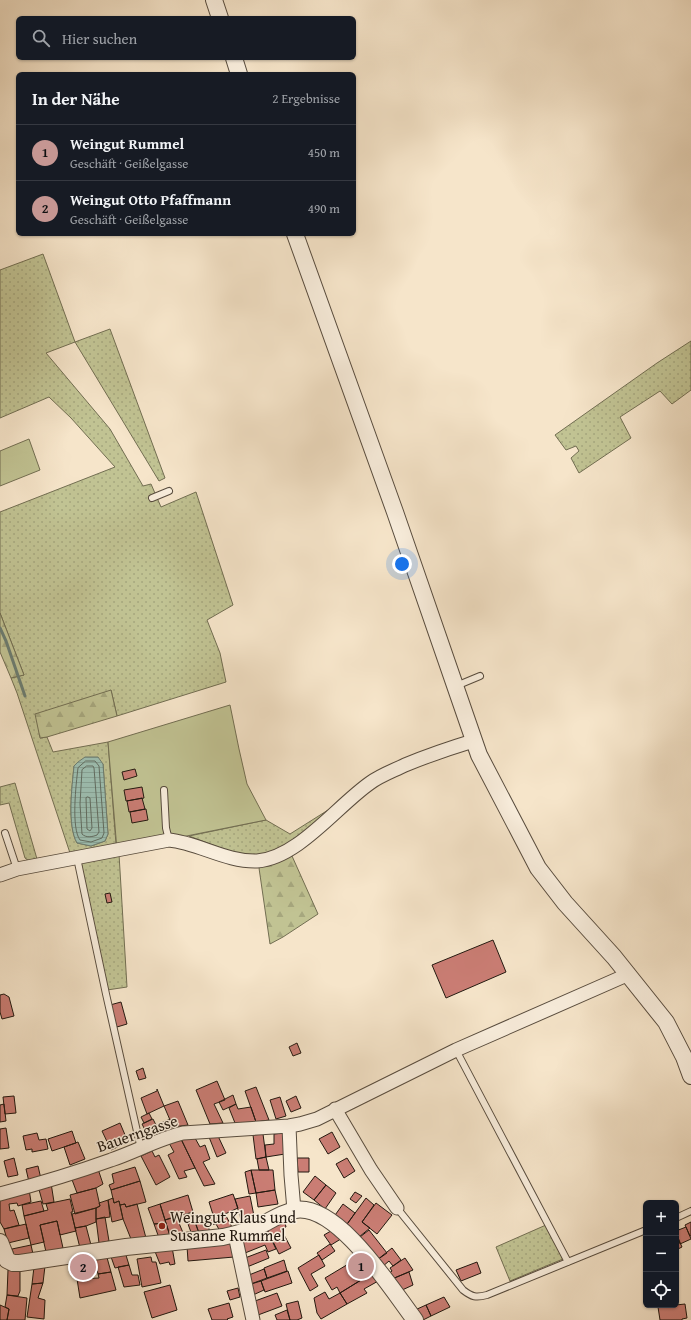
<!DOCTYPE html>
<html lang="de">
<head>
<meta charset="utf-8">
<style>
  :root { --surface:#171b24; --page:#242831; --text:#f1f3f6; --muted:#9ea1a6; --line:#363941; --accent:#c59692 }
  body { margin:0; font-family:"Gentium Book Plus",serif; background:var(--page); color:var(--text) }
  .controls { position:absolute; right:12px; bottom:12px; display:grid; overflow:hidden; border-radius:6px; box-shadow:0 1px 3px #0004 }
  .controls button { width:36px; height:36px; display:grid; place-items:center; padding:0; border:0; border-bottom:1px solid var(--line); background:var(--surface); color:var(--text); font:20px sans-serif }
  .you { position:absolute; left:402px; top:564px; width:14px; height:14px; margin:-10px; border:3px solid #fff; border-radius:50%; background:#1a73e8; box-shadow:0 0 0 6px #1a73e833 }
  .badge { display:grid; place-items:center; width:26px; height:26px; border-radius:50%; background:var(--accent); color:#111; font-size:13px; font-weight:700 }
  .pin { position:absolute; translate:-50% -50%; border:2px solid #fff; box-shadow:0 1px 4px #0006 }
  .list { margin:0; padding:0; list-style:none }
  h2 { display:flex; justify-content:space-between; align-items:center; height:52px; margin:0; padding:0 16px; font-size:17px }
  h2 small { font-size:13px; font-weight:400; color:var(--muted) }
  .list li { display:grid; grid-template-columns:26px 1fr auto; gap:12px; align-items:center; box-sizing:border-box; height:56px; padding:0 16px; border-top:1px solid var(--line) }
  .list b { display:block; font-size:15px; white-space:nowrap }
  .list p { margin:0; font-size:13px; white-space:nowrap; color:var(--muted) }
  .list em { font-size:13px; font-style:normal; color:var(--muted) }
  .icon { flex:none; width:22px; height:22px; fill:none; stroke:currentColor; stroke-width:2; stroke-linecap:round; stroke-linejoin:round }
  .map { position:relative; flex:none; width:691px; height:1320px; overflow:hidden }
  .search { position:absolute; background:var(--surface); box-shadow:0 1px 3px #0004; left:16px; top:16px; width:340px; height:44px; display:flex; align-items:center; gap:10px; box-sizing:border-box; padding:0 14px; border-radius:6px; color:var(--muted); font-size:15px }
  .panel { position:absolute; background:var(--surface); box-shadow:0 1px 3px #0004; left:16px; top:72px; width:340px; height:164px; border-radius:6px }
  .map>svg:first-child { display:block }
</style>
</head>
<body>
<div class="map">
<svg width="691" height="1320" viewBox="0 0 691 1320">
  <defs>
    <pattern id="green-dots" width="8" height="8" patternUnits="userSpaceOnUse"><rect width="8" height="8" fill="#c1c393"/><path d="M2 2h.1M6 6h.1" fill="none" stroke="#a6a77e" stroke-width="1.8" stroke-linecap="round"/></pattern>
    <pattern id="forest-firs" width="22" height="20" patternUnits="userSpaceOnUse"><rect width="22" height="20" fill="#c1c393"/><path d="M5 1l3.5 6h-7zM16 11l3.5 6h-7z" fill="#a6a77e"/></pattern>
    <pattern id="water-rules" width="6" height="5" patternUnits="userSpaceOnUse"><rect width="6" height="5" fill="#9dbfb2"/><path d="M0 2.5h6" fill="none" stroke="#87a498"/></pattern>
  </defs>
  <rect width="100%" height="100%" fill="#f6e5ca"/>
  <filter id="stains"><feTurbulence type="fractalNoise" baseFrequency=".005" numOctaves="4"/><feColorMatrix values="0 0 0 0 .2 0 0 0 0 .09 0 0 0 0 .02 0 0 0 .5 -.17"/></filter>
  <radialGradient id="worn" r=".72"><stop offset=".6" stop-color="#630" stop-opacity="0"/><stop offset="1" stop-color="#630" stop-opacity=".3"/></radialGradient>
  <path fill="url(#green-dots)" stroke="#726e52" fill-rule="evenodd" d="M43,254l32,88 35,-13 55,149 -6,3 -84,-139 -29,11 64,76 33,57 8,-2 10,23 35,-15 37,113 -26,15 13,33 6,29 -109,34 -6,-26 -71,48 7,-1 6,15 55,-10 8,102 -46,9 -53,-160 -6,-15 13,-3 -24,-62v-101l115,-45 -44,-49 -22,-21 -49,21v-148zM103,764l5,70 -3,7 -14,5 -14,-3c-10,-18 -5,-56 -3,-77z
    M691,341v49l-19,14 -12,-13 -40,26 11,21 -52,35 -8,-15 8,-7 -3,-5 -10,4 -11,-15 102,-72z
    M15,783l22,76 -8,2 -4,-3 -16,-55 -9,2v-18z
    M336,805l-50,42 -19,7 -25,2 -53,-20 77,-16 24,14z
    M119,854l8,133 -20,3 -28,-130z
    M546,1225l17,34 -53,22 -14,-34z"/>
  <path fill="url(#forest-firs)" stroke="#726e52" d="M0,613l24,62 -13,3 -11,-26z
    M111,690l6,26 -70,21 -7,1 -5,-24z
    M292,856l26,58 -35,23 -13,7 -11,-76z"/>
  <path fill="#c1c393" stroke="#726e52" d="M29,439l11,31 -40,16v-35z
    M230,705l9,44 8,35 19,36 -149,30 -9,-108z"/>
  <path fill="url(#water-rules)" stroke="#6c7d71" d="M85,757h13l5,7 5,70 -3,7 -14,5 -14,-3c-10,-18 -5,-56 -3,-77l4,-4z"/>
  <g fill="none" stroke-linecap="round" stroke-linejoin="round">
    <path stroke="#606c61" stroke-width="1" d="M86,761h9l4,5 5,67 -2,5 -11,4 -11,-2c-9,-12 -4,-56 -2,-72z
      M87,766h6l1,2 5,64 -2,3c-5,2 -11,3 -15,-1l-2,-30 2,-34z
      M88,797l2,1 2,30 -2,3 -3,-2 -1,-31z"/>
    <path stroke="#6c7d71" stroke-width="3" d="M0,628l6,13 19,55"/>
  </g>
  <path fill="#ca7d74" stroke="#231910" d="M135,769l2,7 -13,4 -2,-8z
    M142,787l2,11 -18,3 -2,-11z
    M142,798l3,11 -16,3 -2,-11z
    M146,809l2,11 -16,3 -2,-11z
    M110,893l2,9 -5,1 -2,-9z
    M493,940l13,32 -60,26 -14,-33z
    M4,994l5,3 5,19 -12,3 -2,-7v-17z
    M121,1002l6,22 -10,3 -7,-22z
    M297,1043l4,10 -8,3 -4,-9z
    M143,1068l3,10 -7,2 -3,-9z
    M217,1081l8,19 -11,4 9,19 -13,1 -14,-34z
    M256,1087l13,33 -13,2 -11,-31z
    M157,1089l7,17 -17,8 -6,-16 16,-7z
    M233,1095l3,9 -13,6 -4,-8z
    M14,1096l2,17 -11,1 -2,-17z
    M296,1096l5,12 -10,4 -5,-11z
    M280,1097l6,19 -10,3 -6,-19z
    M178,1101l10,24 -15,2 -9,-21z
    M4,1104l2,17 -6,1v-17z
    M236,1104l2,5 13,-2 5,15 -21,1 -6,-15z
    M149,1113l3,6 -8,4 -3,-6z
    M153,1119l7,14 -11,5 -7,-14z
    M170,1119l3,8 -8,4 -4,-8z
    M120,1123l8,19 -17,8 -9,-19z
    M6,1128l3,20 -9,1v-20z
    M72,1131l4,12 -24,8 -4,-12z
    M332,1132l8,15 -12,7 -9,-15z
    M37,1133l2,7 7,-1 2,10 -16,3v-3l-6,1 -3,-14z
    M283,1133l2,21 -19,3 -1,-12 9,-1v-10z
    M263,1134l3,23 -10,2 -3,-24z
    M218,1136l8,17 -9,4 -8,-20z
    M195,1138l5,9 5,-2 5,14 -7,3 12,22 -11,2 -23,-47z
    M181,1139l14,29 -11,3 3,6 -8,2 -11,-24 6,-3 -5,-9z
    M78,1142l7,17 -15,6 -6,-18z
    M152,1151l3,6 4,-2 11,22 -14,8 -15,-29z
    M266,1157l3,13h-10l-2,-11z
    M14,1158l4,17 -10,2 -4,-16z
    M297,1158h12v14h-11z
    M347,1158l8,13 -11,7 -8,-14z
    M38,1166l3,13 -12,3 -3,-13z
    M135,1167l5,14 -29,9 -2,-5 5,-2 -2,-9z
    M98,1169l5,15 -7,4 -19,5 -6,-16z
    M251,1170h22l2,20 -19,3z
    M251,1170l5,23 -7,1 -4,-22z
    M315,1176l11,9 -12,15 -11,-8z
    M140,1181l6,21 -20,5 -1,-3 -5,1 -1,-4 -5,2 -3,-13z
    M51,1183l3,19 -11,2 -5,-18z
    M326,1185l10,8 -11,16 -11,-9z
    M96,1188l4,18 -4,2 -21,6 -5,-19z
    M29,1189l2,13 -13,4 -1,-3 -8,1 1,7 4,-1 5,15 -15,4 -4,-7v-26z
    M275,1190l3,14 -20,3 -2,-14z
    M355,1192l7,4 -6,7 -6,-4z
    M233,1194l5,14 -13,6 8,15 -12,4 -5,-9 -7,-22z
    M188,1195l5,17 -28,8 -5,-16z
    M250,1196l5,25 -12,6 -8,-28z
    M113,1198l1,5 5,-2 4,18 -11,3 -4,-22z
    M366,1198l8,7 -12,17 8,6 -11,9 -14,-10z
    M70,1199l3,13h-2l5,19 -16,4 -3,-14 -17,4 4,17 -13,3 -7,-29 24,-6 -2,-6z
    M108,1200l2,17 -14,2v-11l4,-2 -1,-3z
    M41,1201l3,10 -20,5 -2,-11z
    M376,1203l16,12 -15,19 -15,-12z
    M125,1204l1,3 11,-3 9,34 -15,1 -8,-20 -3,-14z
    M160,1204l6,19 -12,1 -6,-16z
    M343,1204l12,9 -10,14 -12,-9z
    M96,1208v14l-10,4 -11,2 -3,-14z
    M176,1216l8,19 -14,1 -5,-16z
    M105,1217l4,24 -10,2 -3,-24z
    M214,1218l2,6 -8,1 2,8h-11l-4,-11z
    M284,1219l2,8 -5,2 10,19 -12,6 -13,-27z
    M57,1221l6,27 -17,4 -6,-27z
    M195,1222l4,11 -7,2 -4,-11z
    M691,1222v14h-1l-5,-11z
    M166,1223l4,13 -11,2 -5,-14z
    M26,1224l3,14 -21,5 -4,-14z
    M86,1226l5,19 -11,3 -5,-20z
    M686,1227l5,12 -11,5 -4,-13z
    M266,1228l10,21 -8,3 -3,-7 -20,8 -4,-14z
    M336,1228l8,9 -13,8 -7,-10z
    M369,1230l18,23 -10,7 -17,-23z
    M676,1233l6,14 -6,3z
    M233,1242l1,15 -46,4 -1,-15z
    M330,1244l5,7 -13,9 -5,-7z
    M31,1245l2,9 -18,4 -3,-9z
    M172,1247l3,17 -5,1 -1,-3 -9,2 -6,-15z
    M392,1248l9,12 -8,6 -4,-5 -7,6 -5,-7z
    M266,1250l3,8 -22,9 -2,-9z
    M125,1252l4,13 -14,3 -5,-14z
    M106,1254l5,18 -13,2 -4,-18z
    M319,1255l6,11 -14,8 7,12 -8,5 -12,-23z
    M151,1257l1,5h4l5,21 -19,4 -5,-28z
    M87,1258l2,19 -12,2 -3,-20z
    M405,1258l8,12 -21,9 -4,-5 4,-3 -2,-3z
    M363,1259l11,13 -34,21 -3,-6 -5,3 -7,-12 25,-15 2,2z
    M284,1260l3,11 -20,7 -3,-10z
    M477,1262l4,11 -20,8 -5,-11z
    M129,1265l3,10h6l2,10 -16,2 -6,-20z
    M45,1266l-2,17 -11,1 2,-17z
    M20,1269v22l-2,5 -11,-1 1,-25z
    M264,1269l3,9 -16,6 -2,-9z
    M288,1271l4,12 -27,9 -4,-11z
    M111,1272l5,18 -36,8 -3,-19 22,-1 -1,-4z
    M374,1272l6,8 -16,9 3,4 -20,11 -7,-11z
    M409,1272l4,13 -13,6 -8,-12z
    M261,1281l3,9 -11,5 -2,-11z
    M43,1283l-5,15 7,2 -1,19 -17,-2 5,-33z
    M170,1285l7,25 -25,8 -8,-26z
    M238,1288l2,9 -10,3 -3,-9z
    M325,1292l4,7 11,-6 7,11 -26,15 -4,-6 -3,-15z
    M277,1293l5,13 -24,9 -3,-14z
    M7,1295l20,3 -2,22h-18l2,-11 -4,-2z
    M444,1297l6,10 -19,9 -5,-11z
    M298,1301l4,17 -5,2h-7l-4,-16z
    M229,1303l4,14 -6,2 1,1h-16l-4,-11z
    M685,1304l2,14 -5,1v1h-22l-2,-13z
    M0,1305l9,4 -2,11h-7z
    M426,1305l5,11 -8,4 -8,-10z
    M287,1310l3,10h-13l-2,-5z"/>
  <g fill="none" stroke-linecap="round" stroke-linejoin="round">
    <g stroke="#584c3e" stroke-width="8">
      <path id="service" d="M152,498l17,-7
        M456,686l24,-10
        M164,790l2,38 3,12
        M5,833l12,36
        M77,858l29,136 35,155
        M456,1050l112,212
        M397,1208l66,82c9,7 13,8 24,5l159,-65
        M676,1218l15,-7"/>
    </g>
    <g stroke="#584c3e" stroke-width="15">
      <path id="minor" d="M0,875l17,-6 152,-29c30,3 57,22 88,21 41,-3 80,-55 113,-78 11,-8 23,-12 35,-18 22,-9 45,-17 68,-24
        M335,1109l36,61 26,38
        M289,1126l2,49 3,35
        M0,1194c38,-10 75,-21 111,-34 24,-8 47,-21 72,-27l106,-7 11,-2 17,-5 139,-69 173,-76
        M235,1235l18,85"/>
    </g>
    <g stroke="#584c3e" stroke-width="18">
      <path id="tertiary" d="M214,0l6,18
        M234,58l5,16
        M295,234l100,278 84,243 59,113 27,35 49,54 52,65 18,35 7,19
        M0,1242l7,18 6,3h7l106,-16 97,-10c16,-3 30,-8 44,-15 9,-5 18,-10 28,-12 43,-7 97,80 120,110"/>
    </g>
    <use href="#service" stroke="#f9eedd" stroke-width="6"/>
    <use href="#minor" stroke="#f9eedd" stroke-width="13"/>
    <use href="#tertiary" stroke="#f9eedd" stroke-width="16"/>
  </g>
  <circle fill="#8f2418" stroke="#f9eedd" stroke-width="1.5" cx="162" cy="1226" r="4"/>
  <g text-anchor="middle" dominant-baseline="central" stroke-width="3" stroke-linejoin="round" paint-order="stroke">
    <g font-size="16" fill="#231910" stroke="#f9eedd">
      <text transform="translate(137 1133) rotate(-19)">Bauerngasse</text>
    </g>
    <g font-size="16" fill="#231910" stroke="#f9eedd" text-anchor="start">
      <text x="170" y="1217">Weingut Klaus und<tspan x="170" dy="18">Susanne Rummel</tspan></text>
    </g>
  </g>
  <rect width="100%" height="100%" filter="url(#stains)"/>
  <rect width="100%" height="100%" fill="url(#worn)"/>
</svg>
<div class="controls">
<button>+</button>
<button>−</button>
<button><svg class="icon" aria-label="locate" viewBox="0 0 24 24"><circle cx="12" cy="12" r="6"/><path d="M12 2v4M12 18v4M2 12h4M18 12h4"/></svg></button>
</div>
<div class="you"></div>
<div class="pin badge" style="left:361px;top:1266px">1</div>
<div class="pin badge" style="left:83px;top:1267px">2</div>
<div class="search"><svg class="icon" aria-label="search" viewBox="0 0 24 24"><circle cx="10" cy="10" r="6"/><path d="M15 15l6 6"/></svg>Hier suchen</div>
<section class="panel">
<h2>In der Nähe<small>2 Ergebnisse</small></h2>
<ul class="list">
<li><span class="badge">1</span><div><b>Weingut Rummel</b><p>Geschäft · Geißelgasse</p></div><em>450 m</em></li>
<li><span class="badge">2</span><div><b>Weingut Otto Pfaffmann</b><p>Geschäft · Geißelgasse</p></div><em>490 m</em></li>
</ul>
</section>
</div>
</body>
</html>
